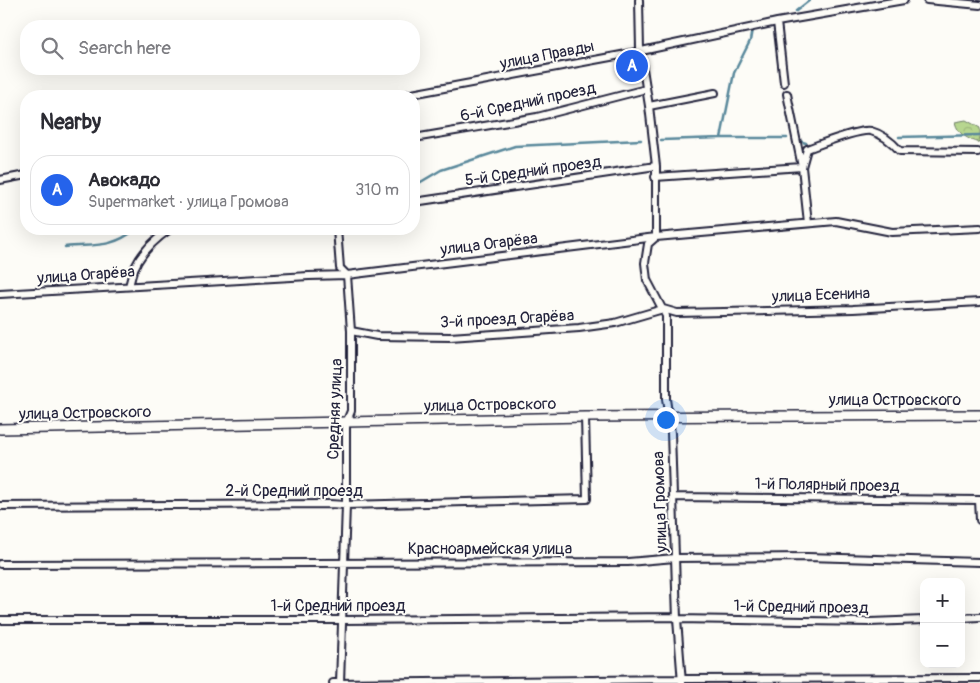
<!DOCTYPE html>
<html lang="en">
<head>
<meta charset="utf-8">
<style>
  :root { --surface:#fff; --page:#f2f2f3; --text:#2b2b33; --muted:#7c7c81; --line:#e1e1e2; --accent:#2563eb }
  body { margin:0; font-family:Pangolin,sans-serif; background:var(--page); color:var(--text) }
  .controls { position:absolute; right:15px; bottom:15px; display:grid; overflow:hidden; border-radius:10px; box-shadow:0 5px 20px #0002 }
  .controls button { width:45px; height:45px; display:grid; place-items:center; padding:0; border:0; border-bottom:1px solid var(--line); background:var(--surface); color:var(--text); font:25px sans-serif }
  .you { position:absolute; left:665px; top:419px; width:18px; height:18px; margin:-12px; border:4px solid #fff; border-radius:50%; background:#1a73e8; box-shadow:0 0 0 8px #1a73e833 }
  .badge { display:grid; place-items:center; width:32px; height:32px; border-radius:50%; background:var(--accent); color:#fff; font-size:16px; font-weight:700 }
  .pin { position:absolute; translate:-50% -50%; border:2px solid #fff; box-shadow:0 1px 5px #0006 }
  .list { margin:0; padding:0; list-style:none }
  h2 { display:flex; justify-content:space-between; align-items:center; height:65px; margin:0; padding:0 20px; font-size:21px }
  h2 small { font-size:16px; font-weight:400; color:var(--muted) }
  .list li { display:grid; grid-template-columns:32px 1fr auto; gap:15px; align-items:center; box-sizing:border-box; height:70px; margin:0 10px 10px; padding:0 10px; border:1px solid var(--line); border-radius:20px }
  .list b { display:block; font-size:19px; white-space:nowrap }
  .list p { margin:0; font-size:16px; white-space:nowrap; color:var(--muted) }
  .list em { font-size:16px; font-style:normal; color:var(--muted) }
  .icon { flex:none; width:28px; height:28px; fill:none; stroke:currentColor; stroke-width:2; stroke-linecap:round; stroke-linejoin:round }
  .map { position:relative; flex:none; width:980px; height:683px; overflow:hidden }
  .search { position:absolute; background:var(--surface); box-shadow:0 5px 20px #0002; left:20px; top:20px; width:400px; height:55px; display:flex; align-items:center; gap:12px; box-sizing:border-box; padding:0 18px; border-radius:20px; color:var(--muted); font-size:19px }
  .panel { position:absolute; background:var(--surface); box-shadow:0 5px 20px #0002; left:20px; top:90px; width:400px; height:145px; border-radius:20px }
  .map>svg:first-child { display:block }
</style>
</head>
<body>
<div class="map">
<svg width="980" height="683" viewBox="0 0 980 683">
  <defs>
    <pattern id="forest-crowns" width="20" height="18" patternUnits="userSpaceOnUse" patternTransform="scale(1.25)"><rect width="20" height="18" fill="#b7d68f"/><path d="M2 6a3 3 0 1 1 6 0M12 15a3 3 0 1 1 6 0" fill="none" stroke="#9db77c"/></pattern>
  </defs>
  <rect width="100%" height="100%" fill="#fdfcf7"/>
  <filter id="ink" filterUnits="userSpaceOnUse"><feTurbulence type="fractalNoise" baseFrequency=".02" numOctaves="2"/><feDisplacementMap in="SourceGraphic" scale="10" xChannelSelector="R" yChannelSelector="G"/><feConvolveMatrix kernelMatrix="1 2 1 2 8 2 1 2 1" color-interpolation-filters="sRGB"/></filter>
  <g filter="url(#ink)">
    <path fill="url(#forest-crowns)" stroke="#6c7c65" d="M966,120l14,8v15c-12,-4 -22,-8 -25,-21z"/>
    <g fill="none" stroke-linecap="round" stroke-linejoin="round">
      <path stroke="#5a899c" stroke-width="2.5" d="M796,11l14,-11
        M899,137l81,-2
        M721,138l13,-65 16,-32 2,-12
        M661,140l60,-2h66
        M799,141l7,2
        M414,186l27,-16 74,-24 126,-6
        M65,247c30,-3 46,2 71,-18"/>
      <g stroke="#22223b" stroke-width="10">
        <path id="street" d="M639,0l1,50 9,56 7,60v71l-8,7 -3,19 2,17 19,36v83l5,34 6,186 5,64
          M927,0l53,5
          M777,22l7,61
          M787,94l15,73 6,56
          M401,96l231,-43 145,-31 127,-22
          M649,106l66,-13
          M414,138l123,-21 109,-28
          M655,177l147,-10 5,-18c14,-5 51,-20 64,-18 11,3 22,12 29,20l78,1
          M0,180l26,-5
          M414,202l242,-36
          M337,229l3,39 7,7 4,56v80l-5,12v82l-6,178
          M129,286c2,-6 3,-14 6,-19 7,-15 22,-29 35,-38
          M0,294l309,-18 38,-1 309,-38 180,-16 56,11 88,-4
          M351,331l26,5 73,1 129,-9 36,-5 48,-14 14,4 176,-4 127,-7
          M674,497l306,3
          M979,500l1,20
          M0,506l329,-2 17,1 241,-6 -2,-82
          M0,564l628,-2 47,-4 132,-1 173,5
          M961,618l19,-1
          M677,619l193,3 54,-2
          M0,620h343l334,-3
          M333,683l348,-4 299,-1"/>
      </g>
      <g stroke="#22223b" stroke-width="12">
        <path id="secondary" d="M0,429l585,-12 395,-2"/>
      </g>
      <use href="#street" stroke="#fdfcf7" stroke-width="6"/>
      <use href="#secondary" stroke="#fdfcf7" stroke-width="9"/>
    </g>
  </g>
  <g text-anchor="middle" dominant-baseline="central" stroke-width="4" stroke-linejoin="round" paint-order="stroke">
    <g font-size="16" fill="#22223b" stroke="#fdfcf7">
      <text transform="translate(547 55) rotate(-11)">улица Правды</text>
      <text transform="translate(528 102) rotate(-12)">6-й Средний проезд</text>
      <text transform="translate(533 171) rotate(-8)">5-й Средний проезд</text>
      <text transform="translate(489 244) rotate(-7)">улица Огарёва</text>
      <text transform="translate(86 275) rotate(-4)">улица Огарёва</text>
      <text transform="translate(821 295) rotate(-2)">улица Есенина</text>
      <text transform="translate(507 319) rotate(-3)">3-й проезд Огарёва</text>
      <text x="895" y="400">улица Островского</text>
      <text transform="translate(490 405) rotate(-1)">улица Островского</text>
      <text transform="translate(335 409) rotate(-88)">Средняя улица</text>
      <text transform="translate(85 413) rotate(-1)">улица Островского</text>
      <text transform="translate(827 485) rotate(1)">1-й Полярный проезд</text>
      <text x="294" y="491">2-й Средний проезд</text>
      <text transform="translate(660 502) rotate(-92)">улица Громова</text>
      <text x="490" y="549">Красноармейская улица</text>
      <text x="338" y="606">1-й Средний проезд</text>
      <text transform="translate(801 607) rotate(1)">1-й Средний проезд</text>
    </g>
  </g>
</svg>
<div class="controls">
<button>+</button>
<button>−</button>
</div>
<div class="you"></div>
<div class="pin badge" style="left:632px;top:66px">A</div>
<div class="search"><svg class="icon" aria-label="search" viewBox="0 0 24 24"><circle cx="10" cy="10" r="6"/><path d="M15 15l6 6"/></svg>Search here</div>
<section class="panel">
<h2>Nearby<small></small></h2>
<ul class="list">
<li><span class="badge">A</span><div><b>Авокадо</b><p>Supermarket · улица Громова</p></div><em>310 m</em></li>
</ul>
</section>
</div>
</body>
</html>
